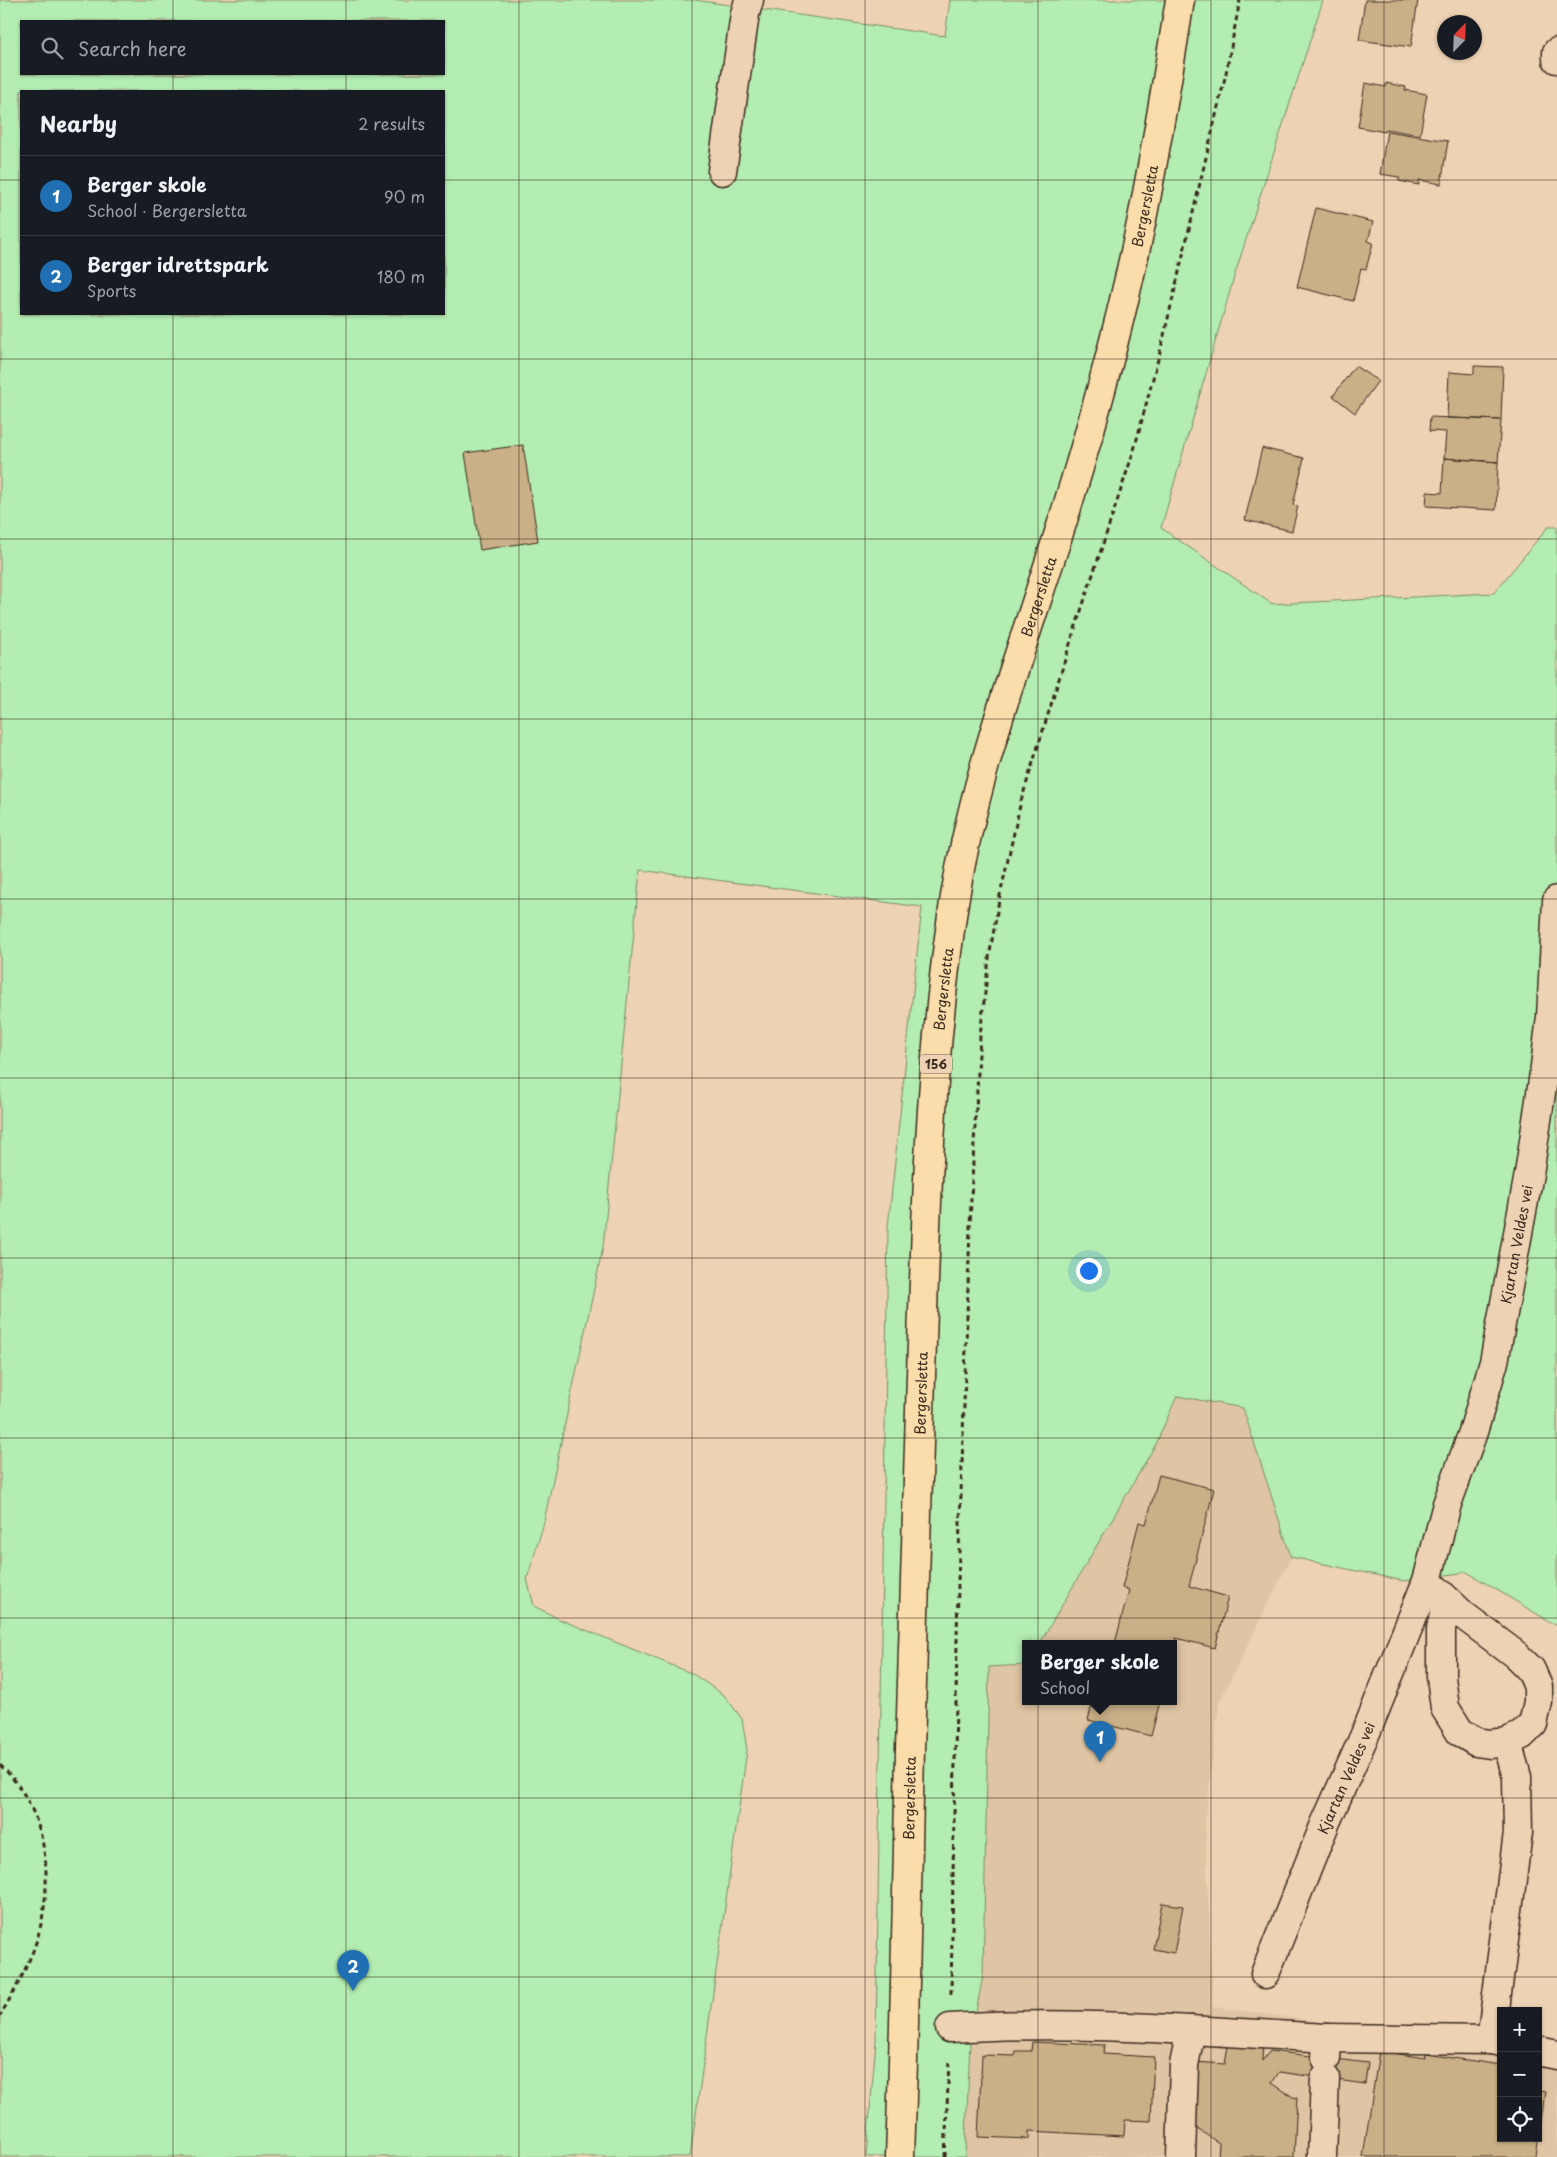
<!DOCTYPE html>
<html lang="en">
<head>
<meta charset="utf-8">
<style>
  :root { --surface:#171b24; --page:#242831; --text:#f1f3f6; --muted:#9ea1a6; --line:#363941; --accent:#1f6fb2 }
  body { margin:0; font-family:"Playpen Sans",sans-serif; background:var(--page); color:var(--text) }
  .controls { position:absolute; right:15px; bottom:15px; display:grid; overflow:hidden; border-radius:0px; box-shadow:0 1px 4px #0004 }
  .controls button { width:45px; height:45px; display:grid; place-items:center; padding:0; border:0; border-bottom:1px solid var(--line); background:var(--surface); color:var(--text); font:25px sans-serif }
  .compass { position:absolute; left:1437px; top:15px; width:45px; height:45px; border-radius:50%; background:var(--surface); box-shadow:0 1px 4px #0004; rotate:23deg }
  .you { position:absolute; left:1088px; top:1270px; width:18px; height:18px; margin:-12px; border:4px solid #fff; border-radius:50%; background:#1a73e8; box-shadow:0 0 0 8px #1a73e833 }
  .badge { display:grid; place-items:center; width:32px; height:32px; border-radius:50%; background:var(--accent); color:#fff; font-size:16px; font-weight:700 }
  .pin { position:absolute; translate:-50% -41px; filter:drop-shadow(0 1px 2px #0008) }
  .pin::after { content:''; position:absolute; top:26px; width:18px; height:15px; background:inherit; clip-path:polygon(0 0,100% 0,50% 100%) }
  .popup { position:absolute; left:1022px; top:1640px; width:155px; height:65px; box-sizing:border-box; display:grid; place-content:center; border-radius:0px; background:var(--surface); filter:drop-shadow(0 1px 4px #0005); font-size:16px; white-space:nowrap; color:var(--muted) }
  .popup b { font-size:19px; color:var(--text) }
  .popup::after { content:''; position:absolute; left:50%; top:100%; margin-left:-10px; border:10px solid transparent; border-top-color:var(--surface) }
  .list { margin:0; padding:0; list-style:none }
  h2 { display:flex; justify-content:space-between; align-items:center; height:65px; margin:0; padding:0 20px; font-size:21px }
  h2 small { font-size:16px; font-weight:400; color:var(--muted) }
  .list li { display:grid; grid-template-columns:32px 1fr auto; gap:15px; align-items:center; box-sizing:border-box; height:80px; padding:0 20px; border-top:1px solid var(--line) }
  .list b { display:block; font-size:19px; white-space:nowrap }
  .list p { margin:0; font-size:16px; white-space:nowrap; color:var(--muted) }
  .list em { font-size:16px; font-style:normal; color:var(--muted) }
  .icon { flex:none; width:28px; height:28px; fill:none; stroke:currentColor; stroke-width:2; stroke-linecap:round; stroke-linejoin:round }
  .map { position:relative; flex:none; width:1557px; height:2157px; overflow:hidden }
  .search { position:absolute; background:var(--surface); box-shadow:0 1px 4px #0004; left:20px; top:20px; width:425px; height:55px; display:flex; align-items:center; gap:12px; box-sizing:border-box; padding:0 18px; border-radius:0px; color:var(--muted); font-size:19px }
  .panel { position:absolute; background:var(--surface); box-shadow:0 1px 4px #0004; left:20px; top:90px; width:425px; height:225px; border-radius:0px }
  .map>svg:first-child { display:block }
</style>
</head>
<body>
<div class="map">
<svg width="1557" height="2157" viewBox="0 0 1557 2157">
  <rect width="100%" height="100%" fill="#edd2b4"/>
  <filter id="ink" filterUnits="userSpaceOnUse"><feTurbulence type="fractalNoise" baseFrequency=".02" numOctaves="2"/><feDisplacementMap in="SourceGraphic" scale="10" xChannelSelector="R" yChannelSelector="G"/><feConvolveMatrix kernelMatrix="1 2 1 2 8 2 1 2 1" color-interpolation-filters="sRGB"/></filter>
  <g filter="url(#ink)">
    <path fill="#dfc5a3" d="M1177,1396l66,11 48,150 -72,146 -14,118 8,186 288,40v91h37v-86l19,2v103h-592l5,-115 13,-66 6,-310 37,-1v36h148v-58h-134l116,-199z"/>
    <path fill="#b4edb1" stroke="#788c68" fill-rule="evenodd" d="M0,0h694l251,36 5,-36h373l-89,277 -73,251 111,76 222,-11 54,-66h9v1099l-90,-54 -63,9 -113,-24 -48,-149 -66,-12 -21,48 -116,199h-14v22l-37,2 -6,309 -13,66 -5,115h-99l10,-116 12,-814 34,-320 -282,-37 -37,377 -60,279 -16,53 7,27 25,13 134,55 32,22 17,23 5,31 -57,407h-690zM21,21h423v53h-423zM21,91h423v223h-423z"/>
    <path fill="#c9b087" stroke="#3b2a1e" d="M1365,0h53l-7,47 -52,-7z
      M1365,83l21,4v-4l20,4 -1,3 22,4 -7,41 -34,-6 -1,3 -27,-5z
      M1387,131l61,10 -7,43 -22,-4v5l-20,-4v-4l-19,-3z
      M1316,208l57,14 -5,19 5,2 -7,26 -5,-1 -8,33 -56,-14z
      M1355,366l23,15 -23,32 -22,-17z
      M1474,366l29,1 -2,53 -54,-2 2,-46 25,2z
      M1430,417l71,3 -3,42 -54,-4 2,-26 -17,-1z
      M523,445l15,96 -58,9 -15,-97z
      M1262,448l42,10 -11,47 5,1 -6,25 -47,-11z
      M1444,458l54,4 -2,48 -70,-4 1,-14 15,1z
      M1159,1475l55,14 -25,97 39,11 -13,51 -39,-10 -2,8v-3h-59l14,-53 -7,-2 17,-66 7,2z
      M1093,1701h67l-9,35 -63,-16z
      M1162,1903l21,3 -9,47 -21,-4z
      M1229,2040l34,3 -1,18 8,-10 98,12 -3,21 -86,-12 -7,11 21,14 4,1 -3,59h-76l1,-14 -28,-18 3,-63 31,2z
      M1032,2042l72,3 -1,9 51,3 -3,64 -26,-1 -1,16 -95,-5v8l-51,-2 4,-82 33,1 1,-5h15z
      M1379,2051l46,7 1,-4 75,11v73h37v-47l7,1 -9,65h-173z"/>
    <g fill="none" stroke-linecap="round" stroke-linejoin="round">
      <g stroke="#3b2a1e" stroke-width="31">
        <g id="minor">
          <path d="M1557,52v7"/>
          <path d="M722,171l23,-157 4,-14"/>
          <path d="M1427,1581l36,34 53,40 15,15 7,17v15l-5,22 -11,11 -15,7 -17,2 -14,-2 -16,-10 -15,-24 -4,-31v-48l6,-29"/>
          <path id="s1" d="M1265,1974l60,-150 42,-94 60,-149 20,-77 26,-72 21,-70 35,-188 16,-108 6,-49 6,-117"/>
          <path d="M950,2028c126,-8 251,3 377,10"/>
          <path d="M1501,2042l-10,-2 27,-207 -1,-56 -10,-35"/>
          <path d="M1538,2051l19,4"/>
          <path d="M1326,2058l1,-20 164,2"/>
          <path d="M1181,2157l3,-92 7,-35"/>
          <path d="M1322,2157l3,-79"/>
        </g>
      </g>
      <g stroke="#3b2a1e" stroke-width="31">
        <g id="major">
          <path id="s2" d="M900,2157c5,-136 7,-271 10,-407 3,-113 7,-227 10,-340 5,-165 8,-331 32,-494 20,-141 74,-276 116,-412 27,-88 51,-176 70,-266 17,-79 29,-158 42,-238"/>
        </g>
      </g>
      <path stroke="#3b2a1e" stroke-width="3" stroke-dasharray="5 4" stroke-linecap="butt" d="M0,1765c51,47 56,124 33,186 -9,23 -21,44 -33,65
        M951,1994l7,-411 13,-385 9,-162 9,-78 10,-58 22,-99 48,-154 65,-197 27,-102 65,-275 14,-73
        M945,2157l4,-97"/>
      <use href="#minor" stroke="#edd2b4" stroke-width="28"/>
      <use href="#major" stroke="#fbddab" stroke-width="28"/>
    </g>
  </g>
  <path fill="none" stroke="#3b2a1e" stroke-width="1" stroke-opacity="0.55" d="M173,0v21M346,0v21M519,0v2157M692,0v2157M865,0v2157M1038,0v2157M1211,0v2157M1384,0v2157M173,74v17M346,74v17M0,180h21M444,180h1113M173,314v1843M346,314v1843M0,359h1557M0,539h1557M0,719h1557M0,899h1557M0,1078h1557M0,1258h1557M0,1438h1557M0,1618h1557M0,1798h1557M0,1977h1557"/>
  <g text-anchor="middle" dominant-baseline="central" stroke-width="5" stroke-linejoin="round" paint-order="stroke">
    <rect fill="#edd2b4" stroke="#705c4b" stroke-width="1" x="920" y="1054.5" width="32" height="19" rx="4"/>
    <g font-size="12" font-weight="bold" fill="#3b2a1e">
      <text x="936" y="1064">156</text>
    </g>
    <g font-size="14" fill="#3b2a1e" stroke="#edd2b4">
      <text stroke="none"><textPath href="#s2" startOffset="1979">Bergersletta</textPath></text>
      <text stroke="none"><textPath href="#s2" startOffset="1574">Bergersletta</textPath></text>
      <text stroke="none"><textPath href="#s2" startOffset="1169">Bergersletta</textPath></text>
      <text stroke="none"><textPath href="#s1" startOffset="774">Kjartan Veldes vei</textPath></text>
      <text stroke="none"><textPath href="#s2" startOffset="764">Bergersletta</textPath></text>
      <text stroke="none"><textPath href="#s1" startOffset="212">Kjartan Veldes vei</textPath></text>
      <text stroke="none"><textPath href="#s2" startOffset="359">Bergersletta</textPath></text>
    </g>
  </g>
</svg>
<div class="controls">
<button>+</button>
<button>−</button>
<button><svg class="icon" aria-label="locate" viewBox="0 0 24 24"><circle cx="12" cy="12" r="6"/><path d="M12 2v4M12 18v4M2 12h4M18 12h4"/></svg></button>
</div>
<svg class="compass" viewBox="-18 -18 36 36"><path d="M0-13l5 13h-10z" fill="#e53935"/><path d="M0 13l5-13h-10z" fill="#9ea1a6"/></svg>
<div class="you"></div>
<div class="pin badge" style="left:1100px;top:1762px">1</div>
<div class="popup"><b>Berger skole</b>School</div>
<div class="pin badge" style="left:353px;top:1991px">2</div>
<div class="search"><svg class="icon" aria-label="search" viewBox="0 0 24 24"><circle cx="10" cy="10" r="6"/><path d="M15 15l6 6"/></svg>Search here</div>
<section class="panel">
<h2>Nearby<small>2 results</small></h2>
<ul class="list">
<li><span class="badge">1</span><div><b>Berger skole</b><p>School · Bergersletta</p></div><em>90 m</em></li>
<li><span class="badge">2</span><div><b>Berger idrettspark</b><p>Sports</p></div><em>180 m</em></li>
</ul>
</section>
</div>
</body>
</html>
